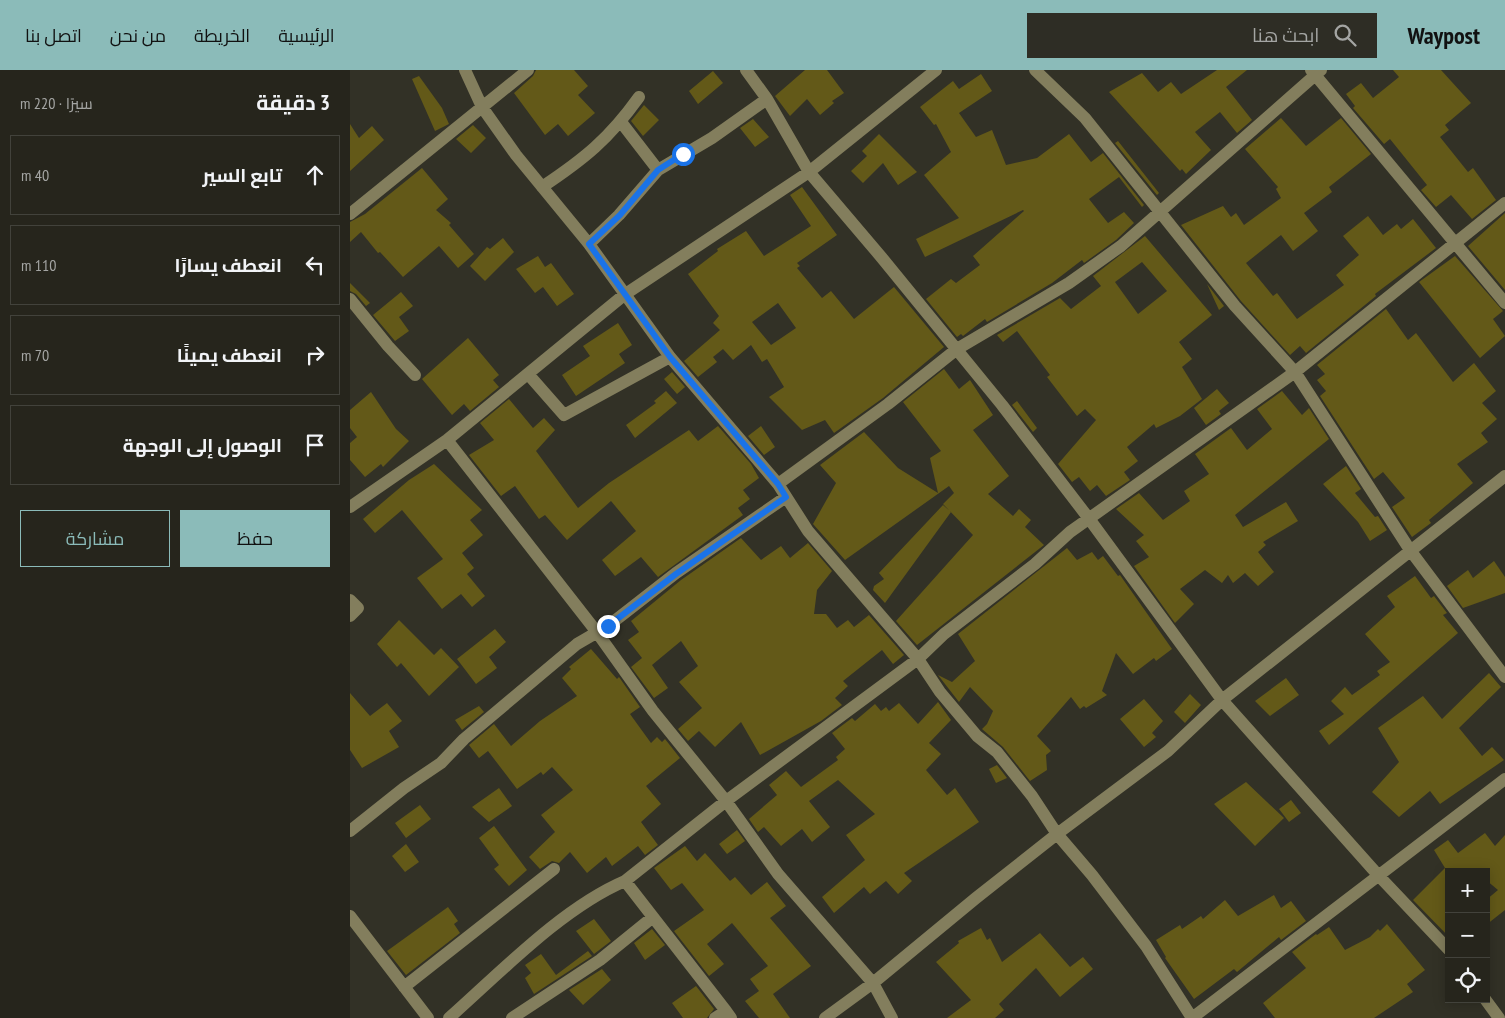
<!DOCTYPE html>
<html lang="ar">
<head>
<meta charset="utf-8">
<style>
  :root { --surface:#26251c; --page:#2e2d25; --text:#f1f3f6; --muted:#a4a5a3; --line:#42423b; --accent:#8bbbb9 }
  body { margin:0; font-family:"PT Sans Narrow",Cairo,sans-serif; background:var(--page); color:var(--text); direction:rtl }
  .controls { position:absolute; right:15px; bottom:15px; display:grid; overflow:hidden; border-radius:0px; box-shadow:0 2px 12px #0003 }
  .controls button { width:45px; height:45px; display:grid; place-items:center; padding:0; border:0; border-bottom:1px solid var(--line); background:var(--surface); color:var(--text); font:25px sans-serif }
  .stop { position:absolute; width:15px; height:15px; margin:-11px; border:4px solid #1a73e8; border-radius:50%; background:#fff }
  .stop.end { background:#1a73e8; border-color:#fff; box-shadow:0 1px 5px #0008 }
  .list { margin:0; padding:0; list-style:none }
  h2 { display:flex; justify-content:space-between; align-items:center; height:65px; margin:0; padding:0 20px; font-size:21px }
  h2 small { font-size:16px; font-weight:400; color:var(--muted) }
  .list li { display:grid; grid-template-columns:32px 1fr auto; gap:15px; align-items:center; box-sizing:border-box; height:80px; margin:0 10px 10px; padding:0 10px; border:1px solid var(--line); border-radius:0px }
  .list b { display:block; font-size:19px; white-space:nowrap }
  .list em { font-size:16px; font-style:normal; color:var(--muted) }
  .actions { display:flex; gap:10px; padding:15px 20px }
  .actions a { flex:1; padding:11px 0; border:1px solid var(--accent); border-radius:0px; text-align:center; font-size:18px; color:var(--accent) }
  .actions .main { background:var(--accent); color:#111 }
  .icon { flex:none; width:28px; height:28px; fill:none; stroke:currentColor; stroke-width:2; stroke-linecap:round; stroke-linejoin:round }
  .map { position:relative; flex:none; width:1155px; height:948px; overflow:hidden; direction:ltr }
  header { display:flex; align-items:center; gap:30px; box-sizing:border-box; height:70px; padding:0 25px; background:var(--accent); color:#111 }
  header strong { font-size:24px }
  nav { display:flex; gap:28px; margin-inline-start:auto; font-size:18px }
  .search { width:350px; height:45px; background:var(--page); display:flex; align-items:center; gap:12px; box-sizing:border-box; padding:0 18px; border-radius:0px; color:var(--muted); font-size:19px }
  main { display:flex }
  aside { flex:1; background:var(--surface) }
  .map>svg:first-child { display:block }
</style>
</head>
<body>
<header>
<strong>Waypost</strong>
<div class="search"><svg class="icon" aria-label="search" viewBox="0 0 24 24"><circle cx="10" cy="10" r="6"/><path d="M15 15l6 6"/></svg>ابحث هنا</div>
<nav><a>الرئيسية</a><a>الخريطة</a><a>من نحن</a><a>اتصل بنا</a></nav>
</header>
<main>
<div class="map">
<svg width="1155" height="948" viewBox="0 0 1155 948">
  <rect width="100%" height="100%" fill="#323126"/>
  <path fill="#635918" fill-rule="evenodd" d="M186,0h38l14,16 -10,9 17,18 -27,23 -10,-12 -13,11 -31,-42 19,-17z
    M455,0h22l17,23 -12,8 2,2 -14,12 -13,-16 -17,17 -15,-20z
    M867,0h30l-21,17 26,33 -15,13 -17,-21 -25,20 16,18 -25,24 -4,-5 -2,2 -71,-79 33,-19 16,19 13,-10 10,12z
    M1043,0h48l30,33 -26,22 4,5 -9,7 28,35 5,-4 23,32 -24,19 -21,-24 -15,12 -15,-17 6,-5 -37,-46 -6,5 -31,-36 2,-2 -9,-12 15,-11 12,15 26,-21z
    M363,1l10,12 -25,21 -9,-13z
    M631,4l11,17 -33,22 17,24 16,-7 14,35 31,-7 32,-24 22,28 12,-9 41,52 -2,2 -23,-30 -30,22 19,24 16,-11 10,11 -18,17 -32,23 -2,-3 -30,23 -65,39 -2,-3 -22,17 -2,-2 -4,3 -31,-38 25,-20 5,4 24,-18 -7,-9 51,-45 -1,-1 -98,47 -9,-18 43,-21 -35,-43 27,-23 -15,-28 -2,1 -14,-18 33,-26 6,8z
    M69,6l23,32 7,16 -14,7 -23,-52z
    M294,35l15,15 -16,16 -12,-15z
    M931,48l25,28 35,-28 30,36 -42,33 3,5 -28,21 14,18 -25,20 -12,-16 -35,28 27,33 4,-3 20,26 47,-34 -8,-10 23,-20 -16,-19 25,-20 15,19 14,-11 4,5 12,-10 23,29 -61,46 1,2 -70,57 -6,-7 -10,9 -49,-54 -60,-76 42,-19 8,11 5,-4 8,12 37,-27 -5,-9 2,-2 -33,-38z
    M403,49l16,18 -14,10 -15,-19z
    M0,54l9,14 13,-12 12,14 -34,31z
    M123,55l13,13 -15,15 -15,-14z
    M529,64l38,38 -19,13 -15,-22 -20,20 -12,-12 16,-15 -5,-5z
    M768,71l41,52 -2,2 -42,-52z
    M72,98l26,31 -12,11 15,13 -2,2 25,29 -16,14 -19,-22 -36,31 -23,-25 -2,1 -17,-21 -11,10v-20l15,-8z
    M452,117l35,48 -40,28 3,3 -3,2 25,30 9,-7 23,28 40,-32 50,60 -61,51 -49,35 -9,-13 -23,10 -33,-33 15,-10 -17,-28 -5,3 -11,-17 -18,15 -10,-11 -10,8 4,5 -19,15 -14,-16 36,-31 -7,-7 6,-7 -31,-42 30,-23 -1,-2 29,-18 18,25 47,-30 -21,-31zM428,233l18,25 -25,17 -19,-23z
    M1155,143v77l-37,-44z
    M795,166l67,79 -33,27 13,17 -10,8 20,32 -22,17 -24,12 -2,-4 -27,23 11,14 -14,11 6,8 -24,16 -9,-11 -7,6 -11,-14 -7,5 -14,-18 38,-44 -11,-11 -8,7 -30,-39 3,-2 -33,-44 -14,11 -6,-7 63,-37 11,11 30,-23 -8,-10zM792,192l25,29 -29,23 -23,-32z
    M153,168l11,14 -29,29 -15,-15 17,-19 3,2z
    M188,186l7,11 6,-4 23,31 -17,12 -14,-19 -8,6 -19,-24z
    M1105,186l48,55 -10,8 12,17 -25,22 -61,-76z
    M0,213l20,20 -4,3 -10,-12 -6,-3z
    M857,214l17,22 -5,4z
    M51,222l12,14 -14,11 10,14 -14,10 -22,-26z
    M1036,239l22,31 8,-7 37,49 21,-19 22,28 -14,12 15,16 -16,14 7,9 -31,22 16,19 -44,37 2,3 -19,14 -20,-30 13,-9 -22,-26 -9,7 -54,-83 6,-5 -9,-11 8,-6 -8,-9z
    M268,253l14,22 -13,9 6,9 -49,33 -14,-21 28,-19 -7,-10z
    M118,268l31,37 -6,5 6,7 -29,24 -6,-7 -12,11 -30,-36z
    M594,299l15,20 11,-9 23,35 -20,15 36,46 -21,18 25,22 6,-7 12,11 -6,7 19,18 -127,100 -21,-24 77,-86 -30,-31 11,-11 -5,-7 -104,74 -32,-36 23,-41 -16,-18 44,-33 34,36 40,25 -8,-35 11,-7 -38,-49z
    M322,302l13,15 -8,7 -13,-15z
    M867,319l12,14 -10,8 2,3 -15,11 -12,-17z
    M316,321l11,12 -42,35 -9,-13 30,-22 -2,-2z
    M932,321l20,24 7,-7 20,31 -94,76 8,12 43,-25 12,19 -35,21 3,3 -8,7 16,20 -16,14 -13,-13 -12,10 -5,-8 -6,8 -17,-13 -25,19 14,15 -19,19 -41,-57 15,-9 -13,-16 8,-6 -28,-26 23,-16 24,27 27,-19 -6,-10 25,-17 -14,-20 36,-26 16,22 25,-21 -15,-20z
    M21,322l25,37 13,12 -26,26 -2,-3 -16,13 -15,-17v-17l7,-6 -7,-9v-18z
    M159,329l24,29 11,-10 11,12 -19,21 42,57 31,-25 80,-53 9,11 20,-15 33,38 8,14 -16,12 7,9 -12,9 5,7 -85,62 -17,-20 -26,19 -13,-16 34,-29 -25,-30 -44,39 -22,-25 -6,4 -24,-33 -14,10 -32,-41 25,-15 -14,-17z
    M667,331l20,27 -4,4 -21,-27z
    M411,356l14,21 -11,8 -16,-19z
    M84,394l48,46 -12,10 13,15 -21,18 12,15 -7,6 18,22 -13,11 -11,-13 -19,15 -25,-31 26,-19 -41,-49 -27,23 -12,-14 46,-39z
    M996,396l15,23 -6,4 20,24 3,-1 9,14 -17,11 -12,-19 -35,-38z
    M593,435l8,7 -66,91 -12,-13 1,-4 10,-7 -5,-6z
    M391,468l20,22 20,-14 9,12 18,-15 24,28 -15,19 -3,24h12l11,14 11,-8 6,7 15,-12 35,40 -11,9 -11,-14 -39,31 5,5 -13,12 7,7 -21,16 -61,34 -19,-33 -26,25 -16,-16 -11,10 -10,-12 24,-21 -23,-26 19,-16 -17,-25 -29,24 16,23 -14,10 -23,-31 11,-9 -14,-18 11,-8 -8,-11 50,-41z
    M717,478l10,12 15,-8 6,8 5,-4 15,20 2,-1 52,74 -16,12 -2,-3 -21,16 -17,-21 -14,38 5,4 -21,13 -2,-2 -4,3 -9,-12 -34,39 14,15 -5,4 1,15 -17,11 -27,-34 -21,-18 5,-5 6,-13 -23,-24 -11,15 -21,-27 14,7 23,-21 -17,-27z
    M1144,491l11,16v16l-42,15 -16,-22 21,-16 5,8z
    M1065,506l16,22 3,-2 13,17 -4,2 15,18 -129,112 -10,-14 25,-17 -13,-13 14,-14 7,8 28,-20 -3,-4 13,-9 -25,-28 30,-27 -8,-11z
    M49,550l35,35 7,-7 18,19 -30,29 -28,-33 -4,4 -20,-23z
    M145,559l11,13 -17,15 8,11 -21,16 -19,-25z
    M241,579l26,30 2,-2 21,30 -10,7 21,29 6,-6 5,5 3,-3 15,19 -34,28 15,18 -20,18 17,23 -13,10 -7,-9 -26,20 -6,-9 -19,16 -17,-21 -11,11 -7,-2 -12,8 -11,-12 26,-25 -14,-17 32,-25 -21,-23 -9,8 -2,-3 -24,17 -29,-38 -9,7 -10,-13 25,-21 17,22 29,-25 37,-25 -15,-18 9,-9 -2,-2z
    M1139,603l12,14 -42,41 23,28 10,-9 12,13 -64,44 -10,-13 -31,26 -27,-25 27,-30 -21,-34 45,-32 19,23z
    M936,608l13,17 -29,21 -15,-15z
    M0,623l20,23 17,-13 15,18 -13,10 10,16 -37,21 -12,-18z
    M840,624l11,11 -16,18 -11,-11z
    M794,629l19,22 -11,12 4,4 -12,10 -24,-28z
    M588,632l13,18 -22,23 12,11 -15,16 21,25 8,-7 24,34 -75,51 8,8 -14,13 -12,-13 -16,13 -6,-7 -30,26 -12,-16 43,-37 -19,-25 29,-21 -37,-34 -29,21 21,26 -18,15 -10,-13 -21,17 -17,-19 -6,5 -9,-13 28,-24 -8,-10 17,-14 15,16 37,-27 -2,-3 9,-8 -13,-16 20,-15 3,3 20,-17 6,7 5,-4 3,4 10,-8 19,21z
    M129,636l5,6 -22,18 -7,-10z
    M647,695l10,13 -11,5 -7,-14z
    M896,712l38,36 -29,28 -41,-42z
    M149,718l13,18 -23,16 -17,-15z
    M941,730l10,13 -12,9 -10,-13z
    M70,735l11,14 -25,19 -11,-15z
    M144,756l33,44 -18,16 -15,-17 5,-4 -20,-27z
    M387,760l8,11 -18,13 -8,-10z
    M1135,763l10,13 10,-11v75l-19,15v-25l12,-10 -12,-10v-8h-37v65l-36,-37 32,-32 -11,-18 14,-10 10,13z
    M56,774l13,18 -14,10 -13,-16z
    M335,776l12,15 8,-8 25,28 5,-4 16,18 16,-13 19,24 -16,12 41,48 -38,28 17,24h-31l-14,-17 14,-10 -9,-12 18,-13 -36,-43 -25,21 17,20 -15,12 -35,-45 30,-21 -22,-27 -11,7 -17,-22z
    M924,825l7,13 10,-7 15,20 -25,19 -2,-3 -42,35 -3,-3 -40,30 -29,-41 1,-1 -10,-17 24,-15 2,4 19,-13 2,3 22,-19 13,16z
    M98,837l10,14 -4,3 6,9 -54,42 -19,-24z
    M244,849l17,22 -17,13 -18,-23z
    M1037,854l38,46 -18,14 6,8 -39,26h-99l-12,-15 43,-35 -14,-16 24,-18 1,1 12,-8 16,23 25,-13 8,-8 2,2z
    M631,858l6,12 3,-2 12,24 38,-29 30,34 13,-10 10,12 -33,28 -24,-29 -37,36 5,6 -9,8h-48l24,-18 -35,-38 23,-19 -1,-2z
    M302,859l13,16 -20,15 -11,-17z
    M238,881l4,5 -58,38 -9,-16 6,-5 -6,-8 16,-11 15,21z
    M252,899l9,11 -28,25 -14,-15z
    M346,916l18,23 -7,9h-24l-11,-15z"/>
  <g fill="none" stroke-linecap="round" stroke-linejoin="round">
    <path stroke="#837e5d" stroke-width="12" d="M115,0l17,37 34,48 73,89 81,113 108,127 30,47 110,128 22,33 37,44 20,16 35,44 25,38 35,41 54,71 46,72
      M396,0l21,29 42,73 73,86 120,147 88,115 132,180 156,175 71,75
      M685,0l50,48 150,188 60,66 115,178 95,127
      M961,0l194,233
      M308,100l54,-32 55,-39
      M192,117c42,-28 67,-48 97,-90
      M0,144l178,-144
      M239,174l30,-29 39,-45 -37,-48
      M0,229l38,47 27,29
      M178,304l36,41 106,-58
      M97,370l149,191 57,80 73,90 52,73 95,109 19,35
      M428,414l110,-80 69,-55 112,-66 52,-37 200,-176
      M0,437l97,-67 177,-145 185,-123 127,-102
      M0,530l8,8 -8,8
      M0,761l54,-43 37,-25 23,-24 113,-95 31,-18 68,-53 110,-76
      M275,811l101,130
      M0,846l78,102
      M54,917l150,-118
      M1135,929l14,19
      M99,948c52,-46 113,-110 176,-137l101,-80 192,-142 26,-25 91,-70 35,-32 225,-160 210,-169
      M162,948l88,-58 53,-43
      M365,948l11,-7 5,7
      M475,948l48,-35 103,-85 81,-64 111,-83 54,-51 283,-224
      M842,948l313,-239"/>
  </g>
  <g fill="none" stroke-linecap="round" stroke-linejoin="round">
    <path stroke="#1a73e8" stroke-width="6" d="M258,556l68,-52 110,-77 -8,-13 -108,-127 -81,-113 31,-29 38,-45 25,-16"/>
  </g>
</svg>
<div class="controls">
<button>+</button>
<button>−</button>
<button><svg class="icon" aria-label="locate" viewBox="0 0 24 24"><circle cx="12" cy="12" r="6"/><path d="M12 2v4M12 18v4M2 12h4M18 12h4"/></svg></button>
</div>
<div class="stop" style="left:333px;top:84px"></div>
<div class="stop end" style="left:258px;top:556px"></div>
</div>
<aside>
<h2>3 دقيقة<small>سيرًا · 220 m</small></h2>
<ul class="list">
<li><svg class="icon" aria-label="ahead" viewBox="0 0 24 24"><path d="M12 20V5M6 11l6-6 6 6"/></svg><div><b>تابع السير</b></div><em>40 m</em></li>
<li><svg class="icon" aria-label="left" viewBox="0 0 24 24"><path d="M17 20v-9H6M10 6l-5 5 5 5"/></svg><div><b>انعطف يسارًا</b></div><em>110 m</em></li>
<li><svg class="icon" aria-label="right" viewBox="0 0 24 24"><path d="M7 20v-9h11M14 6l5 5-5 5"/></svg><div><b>انعطف يمينًا</b></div><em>70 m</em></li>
<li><svg class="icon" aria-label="arrive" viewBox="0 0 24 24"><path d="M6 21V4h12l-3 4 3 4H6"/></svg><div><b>الوصول إلى الوجهة</b></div></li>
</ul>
<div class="actions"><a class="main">حفظ</a><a>مشاركة</a></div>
</aside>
</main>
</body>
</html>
